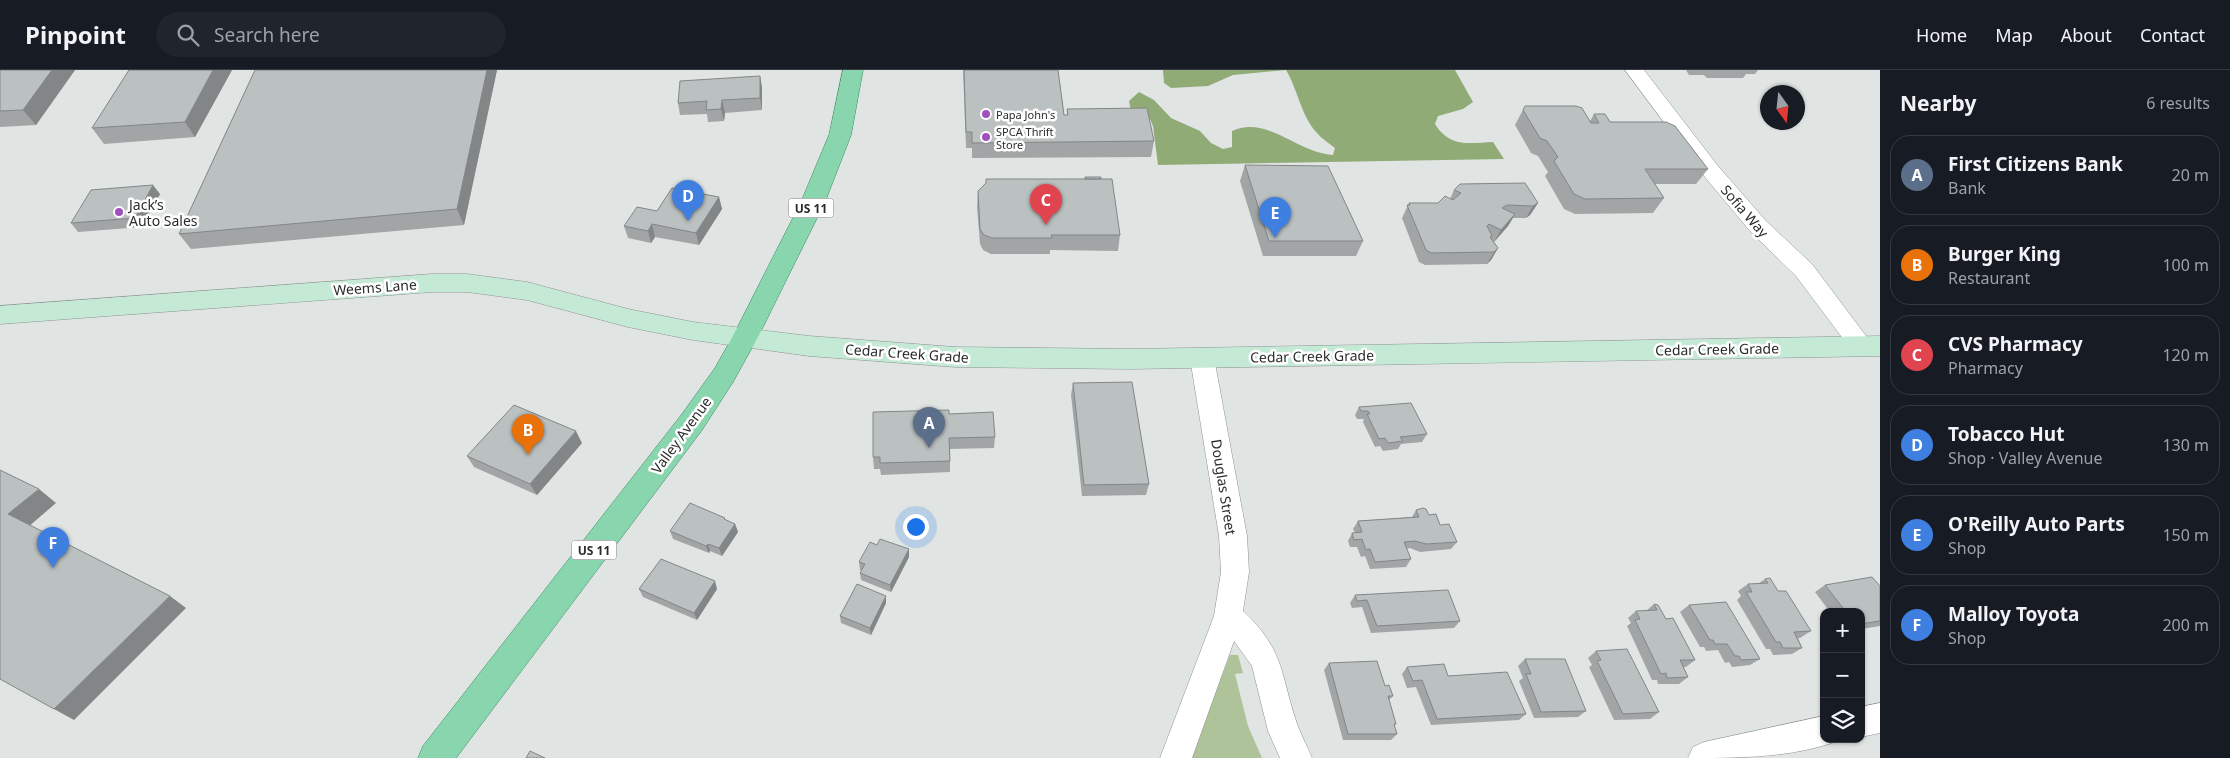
<!DOCTYPE html>
<html lang="en">
<head>
<meta charset="utf-8">
<style>
  :root { --surface:#171b24; --page:#20242c; --text:#f1f3f6; --muted:#9ea1a6; --line:#363941; --accent:#a24fbe }
  body { margin:0; font-family:"Noto Sans",sans-serif; background:var(--page); color:var(--text) }
  .controls { position:absolute; right:15px; bottom:15px; display:grid; overflow:hidden; border-radius:10px; box-shadow:0 1px 4px #0004 }
  .controls button { width:45px; height:45px; display:grid; place-items:center; padding:0; border:0; border-bottom:1px solid var(--line); background:var(--surface); color:var(--text); font:25px sans-serif }
  .compass { position:absolute; left:1760px; top:15px; width:45px; height:45px; border-radius:50%; background:var(--surface); box-shadow:0 1px 4px #0004; rotate:165deg }
  .you { position:absolute; left:915px; top:456px; width:18px; height:18px; margin:-12px; border:4px solid #fff; border-radius:50%; background:#1a73e8; box-shadow:0 0 0 8px #1a73e833 }
  .badge { display:grid; place-items:center; width:32px; height:32px; border-radius:50%; background:var(--accent); color:#fff; font-size:16px; font-weight:700 }
  .pin { position:absolute; translate:-50% -41px; filter:drop-shadow(0 1px 2px #0008) }
  .pin::after { content:''; position:absolute; top:26px; width:18px; height:15px; background:inherit; clip-path:polygon(0 0,100% 0,50% 100%) }
  .list { margin:0; padding:0; list-style:none }
  h2 { display:flex; justify-content:space-between; align-items:center; height:65px; margin:0; padding:0 20px; font-size:21px }
  h2 small { font-size:16px; font-weight:400; color:var(--muted) }
  .list li { display:grid; grid-template-columns:32px 1fr auto; gap:15px; align-items:center; box-sizing:border-box; height:80px; margin:0 10px 10px; padding:0 10px; border:1px solid var(--line); border-radius:20px }
  .list b { display:block; font-size:19px; white-space:nowrap }
  .list p { margin:0; font-size:16px; white-space:nowrap; color:var(--muted) }
  .list em { font-size:16px; font-style:normal; color:var(--muted) }
  .icon { flex:none; width:28px; height:28px; fill:none; stroke:currentColor; stroke-width:2; stroke-linecap:round; stroke-linejoin:round }
  .map { position:relative; flex:none; width:1880px; height:688px; overflow:hidden }
  header { display:flex; align-items:center; gap:30px; box-sizing:border-box; height:70px; padding:0 25px; background:var(--surface); border-bottom:1px solid var(--line) }
  header strong { font-size:24px }
  nav { display:flex; gap:28px; margin-inline-start:auto; font-size:18px }
  .search { width:350px; height:45px; background:var(--page); display:flex; align-items:center; gap:12px; box-sizing:border-box; padding:0 18px; border-radius:28px; color:var(--muted); font-size:19px }
  main { display:flex }
  aside { flex:1; background:var(--surface) }
  .map>svg:first-child { display:block }
</style>
</head>
<body>
<header>
<strong>Pinpoint</strong>
<div class="search"><svg class="icon" aria-label="search" viewBox="0 0 24 24"><circle cx="10" cy="10" r="6"/><path d="M15 15l6 6"/></svg>Search here</div>
<nav><a>Home</a><a>Map</a><a>About</a><a>Contact</a></nav>
</header>
<main>
<div class="map">
<svg width="1880" height="688" viewBox="0 0 1880 688">
  <rect width="100%" height="100%" fill="#e0e5e4"/>
  <path fill="#aec399" d="M1230,585h8l5,18 -8,1 13,52 14,32h-72z"/>
  <path fill="#91ab77" d="M1163,0h292l18,32 -10,7 -25,7 -3,8c15,24 34,19 58,18l11,17 -346,6 -5,-39 -3,-7 -11,-3 -8,-5 -2,-10 10,-9 15,8 17,18 29,13 11,12 12,6 9,-2v-16c35,-16 65,22 101,24l2,-7c-6,-5 -13,-9 -18,-15 -16,-17 -19,-43 -31,-63l-53,5 -25,11 -37,2 -7,-5z"/>
  <g fill="none" stroke-linecap="round" stroke-linejoin="round">
    <g stroke="#8d9291" stroke-width="1">
      <path id="minor" d="M1625,0h19l74,96 48,55 46,43 57,76 4,6 -4,6 -8,3 -8,-3 -57,-76 -46,-45 -46,-55z
        M1202,279l8,3 4,6 33,178 2,36 -6,39c44,41 37,67 56,118 4,10 9,19 13,29h-32l-12,-27 -16,-65 -18,-25 -42,117h-32l54,-142 7,-44 -2,-36 -29,-178 4,-6z
        M1880,633v30l-19,4v-30z
        M1824,646v23h12l-1,3c-47,16 -97,16 -147,16l5,-11 11,-5z"/>
    </g>
    <g stroke="#8d9291" stroke-width="1">
      <path id="secondary" d="M432,204h35l60,8 101,27 65,13 116,14 146,11 176,2 749,-13v20l-749,13 -176,-2 -146,-11 -116,-16 -65,-13 -101,-27 -60,-8h-35l-432,32v-18z"/>
    </g>
    <g stroke="#34885d" stroke-width="1">
      <path id="primary" d="M843,0h20l-12,65 -26,67 -67,135 -25,45 -31,48 -246,328h-38l5,-12 259,-332 33,-46 18,-32 68,-134 28,-67z"/>
    </g>
    <use href="#minor" fill="#fff" fill-rule="evenodd"/>
    <use href="#secondary" fill="#c4ead6" fill-rule="evenodd"/>
    <use href="#primary" fill="#89d6ae" fill-rule="evenodd"/>
  </g>
  <path fill="#a1a5a5" d="M0,0h75l-39,55 -36,2z
    M129,0h103l-37,67 -91,7 -12,-16z
    M255,0h242l-33,155 -273,24 -12,-15z
    M963,0h95l6,45h3v-6l87,32 -3,16 -179,1v-10h-6z
    M1676,0h82l-3,4h-9l-3,4h-36l-3,-3h-15l-3,-5z
    M760,6l2,12v22l-37,3 -1,8 -16,1 -1,-8 -27,1 -2,-12z
    M1525,36l65,15 4,-7 114,55 -12,15h-41l9,14 -11,15 -78,1 -11,-5 -19,-33 3,-4 -10,-16 -7,-3 -16,-28z
    M1245,95l118,76 -7,15h-93l-23,-75z
    M1085,107l16,2 19,56 -2,16 -68,-1v4h-59l-8,-4 -3,-6 -3,-37 1,-16 107,-12z
    M1454,120l84,13 -8,12 -4,3h-13l-5,8 -14,16 4,6 -7,12 -4,4 -62,1 -6,-3 -17,-44 7,-15h29l12,-4z
    M160,124l-18,33 -64,5 -7,-9z
    M719,127l3,12 -23,36 -44,-8 -4,6 -23,-5 -4,-12 33,-15z
    M1073,313l76,101 -3,11 -64,1 -11,-101z
    M1359,337l68,27 -5,8 -21,2 -3,5 -15,2 -3,-5 -5,1 -12,-25 1,-3h-7l-2,-4z
    M949,344l46,23 -1,11 -44,1v23l-69,3 -1,-6h-6l-1,-12z
    M582,373l-45,52 -63,-28 -7,-11z
    M1416,440l13,5 11,10 17,17 -6,7 -31,3 -10,-4 -4,1 5,10 -5,8 -36,2 -5,-13 -4,1 -4,-10h-7l-2,-6 4,-8h3l-2,-4 5,-8 54,-4z
    M726,450l9,4 3,8 -16,24 -12,-5 -1,2 -36,-14 -3,-8z
    M909,487l-18,35 -30,-12 -1,-7 2,-3h-2l-1,-8z
    M1765,509l13,12 33,40 -11,7h-2l4,10 -10,6 -19,1 -3,-6h-4l-29,-49 4,-4 -3,-5 10,-7h10z
    M1825,515l55,1v40l-19,3v-17h-31l-15,-20z
    M639,519h78l-20,31 -54,-23z
    M1355,525l105,26 -6,7 -83,5 -9,-26 -10,1 -2,-5z
    M886,526v7l-15,32 -30,-12 -1,-7z
    M1654,534l12,15 29,41 -9,7h-3l5,10 -9,7h-21l-1,-4h-5l-25,-54 4,-3 -3,-5 8,-7h10z
    M1689,535l71,54 -10,6 -18,2 -3,-5 -4,1 -7,-13 -12,1 -2,-4h-4l-20,-35z
    M1596,581l63,61 -9,7 -36,1 -25,-53 3,-2 -4,-7z
    M1525,589l61,52 -8,6 -44,1 -15,-37 4,-3 -5,-12z
    M1329,593l56,23 8,10 -4,4 7,24 -2,2 3,8 -6,6h-48l-19,-70z
    M1407,597l41,9 78,38 -7,6 -88,5 -15,-38 -9,1 -5,-14z"/>
  <path fill="#838686" d="M52,0h23l-39,55 -13,-15z
    M213,0h19l-37,67 -10,-15z
    M487,0h10l-33,155 -7,-16z
    M760,6l2,12v22l-2,-12z
    M722,30l3,13 -1,8 -3,-12z
    M153,115l7,9 -18,33 -7,-9z
    M719,127l3,12 -23,36 -3,-12z
    M1538,133l-8,12 -4,3 7,-12z
    M1515,144l-7,12 -14,16 7,-12z
    M652,154l3,13 -4,6 -3,-12z
    M1498,178l-7,12 -4,4 7,-12z
    M576,361l6,12 -45,52 -7,-11z
    M39,419l17,14 -29,25 -19,-14z
    M735,454l3,8 -16,24 -3,-8z
    M708,474l2,7 -1,2 -3,-7z
    M909,479v8l-18,35 -1,-7z
    M715,511l2,8 -20,31 -3,-7z
    M170,526l16,12 -112,112 -20,-11z
    M886,526v7l-15,32 -1,-7z"/>
  <path fill="#bbc0c0" stroke="#838686" d="M0,0h52l-29,40 -23,1z
    M129,0h84l-28,52 -93,6z
    M255,0h232l-30,139 -278,25z
    M964,0h94l6,45h4l-1,-6 80,-1 7,33 -182,2v-11h-6z
    M760,6v22l-38,2 -1,9 -15,1 1,-9 -29,2 2,-22z
    M1525,36h51l6,2 9,15h8l-5,-9h11l5,8h56l9,4 33,43h-63l19,29 -79,1 -11,-5 -20,-33 4,-4 -11,-16 -7,-3 -17,-28z
    M1245,95l83,1 35,75h-94z
    M1085,107h16v2h-16z
    M986,109h126l8,56h-69l1,3h-60l-8,-3 -4,-6 -2,-38 8,-8z
    M1525,113l13,20 -5,3 -26,-1 -5,3 13,6 -14,16 -12,-6 -2,2 5,10 -2,1 8,11 -4,4 -63,1 -5,-3 -19,-45h3l-1,-2h29l7,-7 8,4 8,-7 -7,-3 6,-6z
    M153,115l-18,33 -64,5 20,-33z
    M672,118l47,9 -23,36 -44,-9 -4,7 -24,-5 13,-19 20,4z
    M1132,312l17,102 -65,1 -11,-102z
    M1411,333l16,31 -27,3 3,4 -15,2 -3,-5 -6,1 -12,-25h3l-2,-3h-7l-2,-4z
    M514,335l62,26 -46,53 -63,-28z
    M949,340v4l44,-2 2,25 -46,1 1,23 -70,2v-6h-7v-45z
    M0,400l39,19 -31,25 162,82 -116,113 -54,-30z
    M690,433l35,15 -1,1 11,5 -16,24 -11,-4 -2,2 -36,-15z
    M1423,438l3,1 3,6 7,-1 4,11 9,-1 8,18 -31,2 -11,-3 -11,1 7,17 -36,3 -5,-13 -4,1 -4,-11 -8,1 -2,-7 10,-1 -4,-11 61,-4 -3,-7z
    M880,469l29,10 -19,36 -30,-12 5,-9 -6,-2 11,-20 7,3z
    M661,489l54,22 -21,32 -55,-24z
    M1872,507l8,9v35l-19,3v-12h-15l-21,-27z
    M1770,508l8,13h8l25,40 -17,1 8,16h-19l-3,-6h-4l-30,-50h6l-4,-8 20,-1 -3,-4z
    M857,514l29,12 -16,32 -30,-12z
    M1448,520l12,31 -83,5 -10,-26 -10,1 -2,-6z
    M1726,532l34,57 -19,1 -2,-4h-4l-8,-12h-12l-2,-4h-3l-21,-35z
    M1654,534l4,1 8,14 7,-1 22,42h-15l8,17 -21,1 -1,-5 -5,1 -26,-54 5,-1 -4,-8 21,-1z
    M1627,579l32,63 -36,2 -26,-53 4,-1 -5,-9z
    M1525,589h40l21,52 -45,1 -15,-38h5z
    M1377,591l8,25 4,-1 4,11h-5l8,28h-2l3,10h-49l-19,-71z
    M1444,594l4,12 59,-4 19,42 -89,5 -15,-39 -9,1 -6,-14z
    M530,681l15,7h-19z"/>
  <g fill="#a24fbe" stroke="#fff" stroke-width="2">
    <circle cx="986" cy="44" r="5"/>
    <circle cx="986" cy="67" r="5"/>
    <circle cx="119" cy="142" r="5"/>
  </g>
  <g text-anchor="middle" dominant-baseline="central" stroke-width="5" stroke-linejoin="round" paint-order="stroke">
    <g font-size="11" fill="#2a2c2b" stroke="#fff" text-anchor="start">
      <text x="996" y="44">Papa John's</text>
      <text x="996" y="61">SPCA Thrift<tspan x="996" dy="13">Store</tspan></text>
    </g>
    <g fill="#fff" stroke="#6a6b6b" stroke-width="1">
      <rect x="788.5" y="128.5" width="45" height="19" rx="4"/>
      <rect x="571.5" y="470.5" width="45" height="19" rx="4"/>
    </g>
    <g font-size="12" font-weight="bold" fill="#2a2c2b">
      <text x="811" y="138">US 11</text>
      <text x="594" y="480">US 11</text>
    </g>
    <g font-size="14" fill="#2a2c2b" stroke="#fff" text-anchor="start">
      <text x="129" y="134">Jack’s<tspan x="129" dy="16">Auto Sales</tspan></text>
    </g>
    <g font-size="14" fill="#2a2c2b" stroke="#fff">
      <text transform="translate(1745 141) rotate(49)">Sofia Way</text>
      <text transform="translate(375 217) rotate(-4)">Weems Lane</text>
      <text transform="translate(1717 279) rotate(-1)">Cedar Creek Grade</text>
      <text transform="translate(907 283) rotate(4)">Cedar Creek Grade</text>
      <text transform="translate(1312 286) rotate(-1)">Cedar Creek Grade</text>
      <text transform="translate(681 365) rotate(-54)">Valley Avenue</text>
      <text transform="translate(1224 417) rotate(81)">Douglas Street</text>
    </g>
  </g>
</svg>
<div class="controls">
<button>+</button>
<button>−</button>
<button><svg class="icon" aria-label="layers" viewBox="0 0 24 24"><path d="M12 4l9 5-9 5-9-5zM3 14l9 5 9-5"/></svg></button>
</div>
<svg class="compass" viewBox="-18 -18 36 36"><path d="M0-13l5 13h-10z" fill="#e53935"/><path d="M0 13l5-13h-10z" fill="#9ea1a6"/></svg>
<div class="you"></div>
<div class="pin badge" style="left:929px;top:378px;background:#5c6f8a">A</div>
<div class="pin badge" style="left:528px;top:385px;background:#e8710a">B</div>
<div class="pin badge" style="left:1046px;top:155px;background:#e0444e">C</div>
<div class="pin badge" style="left:688px;top:151px;background:#3f7fe0">D</div>
<div class="pin badge" style="left:1275px;top:168px;background:#3f7fe0">E</div>
<div class="pin badge" style="left:53px;top:498px;background:#3f7fe0">F</div>
</div>
<aside>
<h2>Nearby<small>6 results</small></h2>
<ul class="list">
<li><span class="badge" style="background:#5c6f8a">A</span><div><b>First Citizens Bank</b><p>Bank</p></div><em>20 m</em></li>
<li><span class="badge" style="background:#e8710a">B</span><div><b>Burger King</b><p>Restaurant</p></div><em>100 m</em></li>
<li><span class="badge" style="background:#e0444e">C</span><div><b>CVS Pharmacy</b><p>Pharmacy</p></div><em>120 m</em></li>
<li><span class="badge" style="background:#3f7fe0">D</span><div><b>Tobacco Hut</b><p>Shop · Valley Avenue</p></div><em>130 m</em></li>
<li><span class="badge" style="background:#3f7fe0">E</span><div><b>O'Reilly Auto Parts</b><p>Shop</p></div><em>150 m</em></li>
<li><span class="badge" style="background:#3f7fe0">F</span><div><b>Malloy Toyota</b><p>Shop</p></div><em>200 m</em></li>
</ul>
</aside>
</main>
</body>
</html>
